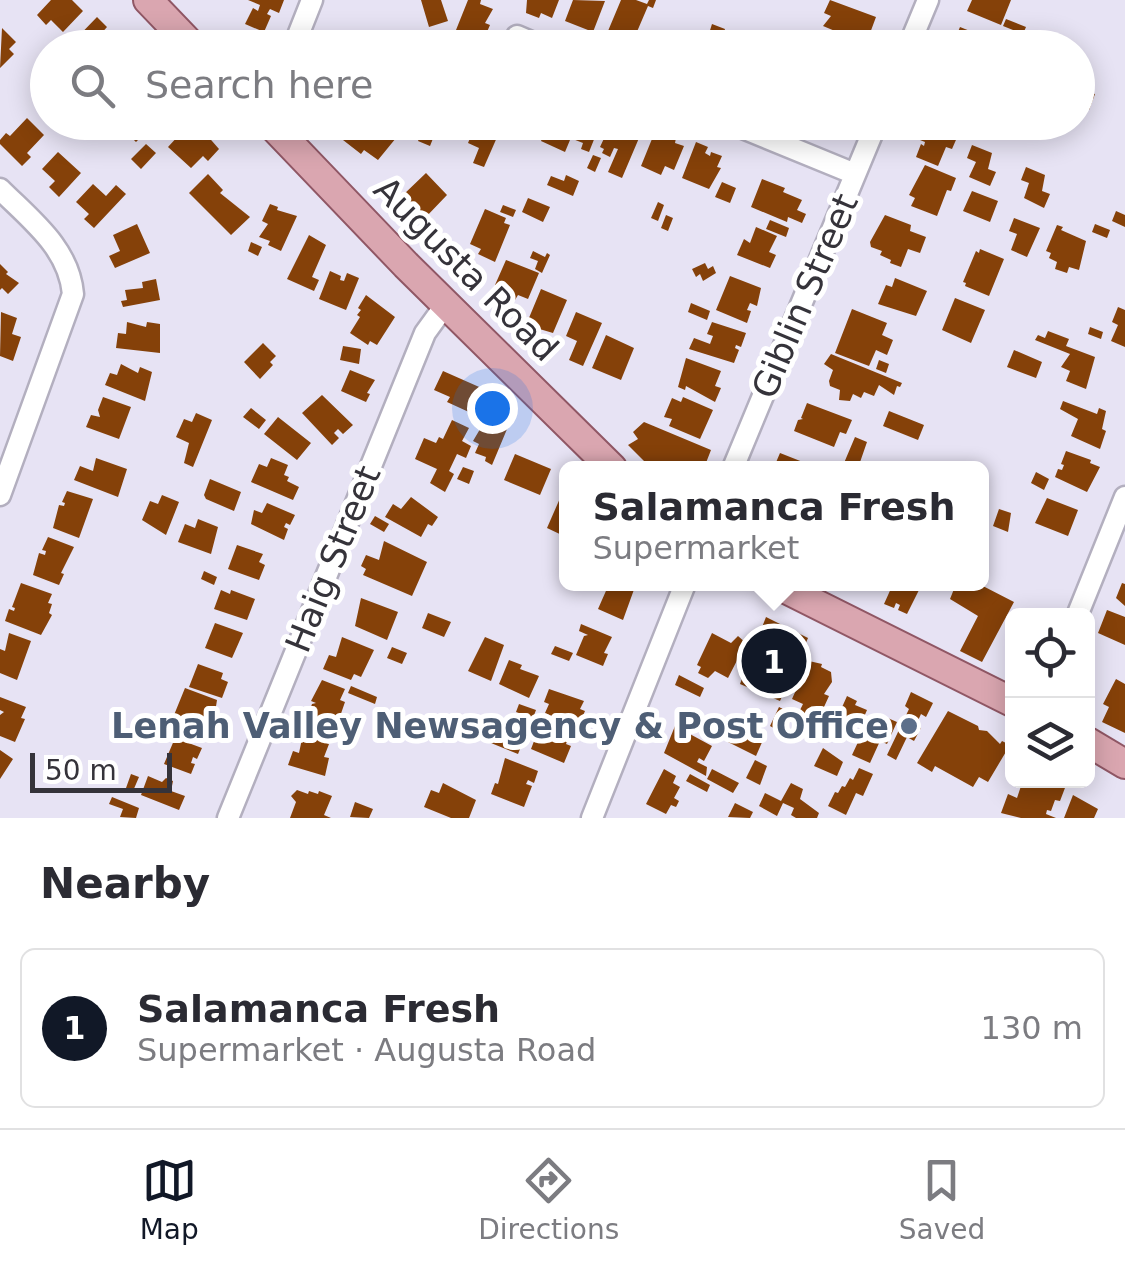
<!DOCTYPE html>
<html lang="en">
<head>
<meta charset="utf-8">
<style>
  :root { --surface:#fff; --page:#f2f2f3; --text:#2b2b33; --muted:#7c7c81; --line:#e1e1e2; --accent:#111827 }
  body { margin:0; font-family:"DejaVu Sans",sans-serif; background:var(--page); color:var(--text) }
  .controls { position:absolute; right:30px; bottom:30px; display:grid; overflow:hidden; border-radius:15px; box-shadow:0 5px 25px #0003 }
  .controls button { width:90px; height:90px; display:grid; place-items:center; padding:0; border:0; border-bottom:2px solid var(--line); background:var(--surface); color:var(--text); font:50px sans-serif }
  .scale { position:absolute; left:30px; bottom:25px; width:142px; box-sizing:border-box; padding-left:10px; border:5px solid #35333a; border-top:0; font-size:28px; line-height:35px; white-space:nowrap; color:#35333a; -webkit-text-stroke:8px #fff; paint-order:stroke }
  .you { position:absolute; left:492px; top:408px; width:35px; height:35px; margin:-25px; border:8px solid #fff; border-radius:50%; background:#1a73e8; box-shadow:0 0 0 15px #1a73e833 }
  .badge { display:grid; place-items:center; width:65px; height:65px; border-radius:50%; background:var(--accent); color:#fff; font-size:32px; font-weight:700 }
  .pin { position:absolute; translate:-50% -50%; border:5px solid #fff; box-shadow:0 2px 10px #0006 }
  .popup { position:absolute; left:559px; top:461px; width:430px; height:130px; box-sizing:border-box; display:grid; place-content:center; border-radius:15px; background:var(--surface); filter:drop-shadow(0 2px 8px #0005); font-size:32px; white-space:nowrap; color:var(--muted) }
  .popup b { font-size:38px; color:var(--text) }
  .popup::after { content:''; position:absolute; left:50%; top:100%; margin-left:-20px; border:20px solid transparent; border-top-color:var(--surface) }
  .list { margin:0; padding:0; list-style:none }
  h2 { display:flex; justify-content:space-between; align-items:center; height:130px; margin:0; padding:0 40px; font-size:42px }
  h2 small { font-size:32px; font-weight:400; color:var(--muted) }
  .list li { display:grid; grid-template-columns:65px 1fr auto; gap:30px; align-items:center; box-sizing:border-box; height:160px; margin:0 20px 20px; padding:0 20px; border:2px solid var(--line); border-radius:15px }
  .list b { display:block; font-size:38px; white-space:nowrap }
  .list p { margin:0; font-size:32px; white-space:nowrap; color:var(--muted) }
  .list em { font-size:32px; font-style:normal; color:var(--muted) }
  .icon { flex:none; width:55px; height:55px; fill:none; stroke:currentColor; stroke-width:2; stroke-linecap:round; stroke-linejoin:round }
  .map { position:relative; flex:none; width:1125px; height:818px; overflow:hidden }
  .search { position:absolute; background:var(--surface); box-shadow:0 5px 25px #0003; left:30px; right:30px; top:30px; height:110px; display:flex; align-items:center; gap:25px; box-sizing:border-box; padding:0 35px; border-radius:55px; color:var(--muted); font-size:38px }
  .sheet { height:310px; background:var(--surface) }
  nav { display:flex; justify-content:space-around; align-items:center; box-sizing:border-box; height:140px; border-top:2px solid var(--line); background:var(--surface); font-size:28px; color:var(--muted) }
  nav a { display:grid; justify-items:center; gap:5px }
  nav .on { color:var(--accent) }
  .map>svg:first-child { display:block }
</style>
</head>
<body>
<div class="map">
<svg width="1125" height="818" viewBox="0 0 1125 818">
  <rect width="100%" height="100%" fill="#e7e3f4"/>
  <path fill="#854109" d="M51,0h21l11,11 -20,21 -12,-12 -5,5 -9,-10z
    M248,0h36l-5,13 -9,-4 -3,5 4,2 -7,16 -19,-8 8,-16 5,3 2,-6z
    M421,0h20l7,21 -19,6z
    M468,0h13l-1,4 13,5 -8,14 5,2 -7,16 -27,-11z
    M527,0h32l-7,18 -11,-5 -2,5 -13,-5z
    M573,0l32,1 -12,31 -28,-11z
    M621,0h15l11,4 2,-4h7l-3,8 -5,-2 -15,35 -25,-10z
    M830,0l46,17 -10,27 -43,-18 8,-10 -7,-3z
    M972,0h39l-10,25 -34,-14z
    M97,17l10,10 -7,8 3,3 2,-3 9,9 -3,4h-44z
    M1006,19l20,8 -3,7 -20,-8z
    M712,24l13,5 -3,11 9,6 6,-16 9,4 -5,14h-21l-14,-5z
    M960,27l25,10 -4,11 -29,-2z
    M2,28l14,14 -7,7 5,5 -14,14z
    M1052,32l11,4 -5,12 -11,-3z
    M332,38l23,9v1h-26z
    M1078,84l15,6 -2,3 4,1 -6,16 -11,-4z
    M27,118l17,17 -17,18 4,4 -9,9 -22,-22v-4l6,-7 4,3z
    M130,122h42l-9,9 -8,-8 -19,19 -12,-12z
    M191,122h12l4,4 -7,8 2,2 3,-3 14,16 -11,12 -5,-5 -12,12 -23,-21z
    M357,122h42l6,5 -27,33 -14,-10 -3,4 -18,-14z
    M426,122h25l-5,12 -10,-3 -6,15 -12,-5z
    M517,122h13l-5,14 -11,-5z
    M569,122h32l-12,30 -8,-3 2,-6 -18,-7z
    M840,122l-8,13 -31,-12v-1z
    M930,122l29,11 -7,16 -6,-2 -8,19 -22,-9 5,-13 3,2 1,-4 -5,-2z
    M547,125l9,4 -2,4 16,7 -5,12 -24,-11z
    M627,125l15,6 -20,47 -14,-6 10,-23 -4,-1 -4,9 -8,-4 2,-4 -4,-2 7,-15 14,6z
    M475,126l23,9 -14,32 -11,-4 6,-15 -11,-5z
    M665,133l11,5 -1,5 9,3 -10,24 -9,-4 -4,9 -20,-9 13,-32 10,4z
    M696,142l12,5 -3,6 5,3 1,-4 11,4 -5,11 4,1 -12,21 -27,-11z
    M146,144l10,9 -15,16 -10,-10z
    M972,145l20,8 -4,16 8,3 -6,14 -21,-9 7,-15 -9,-4z
    M58,152l23,21 -22,24 -10,-10 6,-6 -13,-12z
    M593,155l8,3 -6,14 -8,-4z
    M925,165l31,13 -5,13 -4,-1 -10,26 -26,-10 4,-8 -6,-3z
    M1026,167l19,8 -3,16 8,3 -6,14 -20,-10 5,-15 -8,-3z
    M426,173l21,22 -23,24 -22,-23z
    M208,174l15,16 -3,3 30,24 -19,18 -42,-42z
    M566,175l13,6 -6,15 -26,-11 4,-9 13,5z
    M762,179l23,9 -2,4 19,8 -5,10 9,4 -4,9 -14,-6 -1,5 -36,-15z
    M722,182l14,6 -6,15 -15,-6z
    M93,184l13,12 10,-11 10,9 -32,34 -10,-9 5,-5 -13,-12z
    M972,191l26,10 -8,21 -27,-11z
    M528,198l22,9 -7,15 -21,-10z
    M658,202l6,3 -6,16 -7,-3z
    M270,204l8,3 -1,3 20,6 -16,35 -13,-6 2,-4 -11,-4 9,-13 -6,-3z
    M503,205l13,5 -3,7 -13,-5z
    M485,209l21,9 -2,5 6,2 -15,37 -17,-8 3,-5 -11,-5z
    M1116,211l9,4v12l-13,-6z
    M666,215l7,3 -5,13 -7,-3z
    M885,215l26,10 -1,6 16,6 -6,16 -12,-4 -7,18 -11,-4 1,-3 -11,-5 2,-4 -11,-4 -1,-5z
    M1014,218l26,10 -13,29 -16,-7 6,-16 -8,-3z
    M770,220l19,8 -3,9 -20,-8z
    M137,224l13,29 -35,15 -6,-12 11,-5 -7,-16z
    M1095,224l15,6 -3,8 -15,-6z
    M1057,225l6,2 -2,3 25,11 -7,29 -10,-3 -2,6 -12,-4 2,-7 -8,-4 2,-5 -5,-2z
    M756,227l21,9 -8,16 7,3 -6,13 -33,-13 7,-16 6,4z
    M309,235l17,10 -14,32 7,3 -5,11 -27,-12z
    M251,242l11,5 -4,9 -10,-5z
    M980,249l24,10 -15,37 -24,-10 1,-3 -3,-1 13,-31 3,2z
    M533,251l12,6 2,-4 3,2 -8,18 -7,-4 3,-8 -8,-3z
    M506,260l33,13 -11,26 -10,-4 -3,5 -12,-5 2,-5 -10,-5z
    M705,263l3,6 5,-3 3,7 -13,8 -3,-7 -4,3 -4,-8z
    M0,264l8,8 -2,2 13,9 -11,11 -6,-6 -2,2z
    M330,271l11,5 -1,4 4,1 3,-8 12,5 -13,32 -27,-11z
    M730,276l31,12 -4,18 -7,-3 -3,7 4,1 -4,12 -31,-13z
    M895,278l32,13 -11,25 -38,-12 8,-19 6,2z
    M156,279l4,21 -37,7 -2,-6 6,-1 -2,-10 18,-2 -1,-6z
    M541,289l26,11 -14,33 -27,-8z
    M366,295l29,22 -18,28 -7,-4 -2,4 -18,-12 10,-16 -3,-2 4,-5 -3,-2z
    M955,298l30,12 -14,33 -29,-13z
    M691,303l19,8 -3,9 -19,-8z
    M1118,307l7,3v37l-14,-6 7,-16 -6,-3z
    M852,309l35,14 -5,12 11,5 -6,15 -11,-5 -7,16 -34,-13z
    M1,312l16,6 -5,16 9,3 -8,24 -13,-5z
    M576,312l26,11 -19,43 -14,-6 8,-19 -11,-5z
    M127,322l19,5 1,-5 13,2v29l-44,-5 2,-15 8,1z
    M712,322l34,11 -5,14 -5,-2 -1,3 4,2 -5,13 -45,-14 5,-11 16,6 3,-8 -6,-2z
    M1090,327l13,5 -2,7 -13,-5z
    M1048,331l21,8 -3,7 29,11 -9,32 -20,-8 4,-10 -9,-4 9,-13 -35,-14 3,-5 7,3z
    M606,335l28,13 -13,32 -29,-12z
    M263,343l13,13 -6,6 3,3 -13,14 -16,-17z
    M343,346l18,3 -2,15 -19,-4z
    M1014,350l28,12 -6,16 -29,-11z
    M831,354l71,29 -2,4 -3,-1 -3,9 -15,-10 -5,11 -10,-4 -3,6 -8,-4 -3,7 -11,-1 1,-10 -10,-4 -1,-5 4,-11 -9,-6z
    M686,358l35,13 -6,15 6,2 -6,14 -29,-16 -1,4 -7,-3z
    M879,360l10,4 -3,9 -10,-4z
    M121,364l17,9 2,-6 12,5 -7,29 -40,-16 5,-12 7,2z
    M350,370l25,10 -8,13 3,1 -4,8 -25,-11z
    M443,371l43,19 -9,19 -4,-1 -2,5 -24,-11 3,-5 -16,-7z
    M322,395l31,30 -10,9 -5,-5 -4,4 5,5 -7,7 -30,-32z
    M103,397l28,10 -12,32 -33,-12 5,-12 9,2 -2,-7z
    M683,397l30,13 -13,29 -31,-13 3,-7 -8,-2 8,-19 9,4z
    M1063,401l34,13 2,-6 7,3 -4,18 4,2 -6,18 -29,-13 7,-17 -18,-10z
    M807,403l45,17 -6,14 -6,-2 -6,15 -40,-16 4,-11 5,-1 -2,-1z
    M251,408l15,12 -7,9 -16,-12z
    M889,411l35,14 -6,15 -35,-14z
    M196,413l16,7 -19,47 -9,-4 5,-20 -13,-6 8,-18 8,3z
    M489,414l21,8 -18,43 -7,-4 1,-4 -11,-4 4,-9 -6,-3z
    M278,417l33,26 -14,17 -33,-26z
    M452,420l17,8 -7,13 9,5 -5,12 -9,-4 -8,17 5,3 -9,18 -15,-9 7,-14 -22,-10 9,-21 12,5 3,-6 4,2z
    M644,422l67,28 -7,18h-53l-23,-23 10,-6 -5,-7z
    M855,437l12,5 -9,26 -14,-5z
    M1066,451l25,9 -1,3 10,4 -13,25 -32,-15 3,-8 4,1 2,-5 -3,-1z
    M780,453l38,15 -44,-1z
    M515,454l36,15 -11,26 -36,-15z
    M96,458l31,11 -9,28 -44,-17 6,-14 13,5z
    M271,458l17,7 -4,10 5,2 -2,4 12,6 -6,13 -42,-18 8,-18 8,3z
    M463,467l11,4 -5,13 -12,-5z
    M1036,472l13,7 -5,11 -13,-7z
    M210,479l31,13 -7,19 -28,-12 -2,-4z
    M67,491l26,8 -14,39 -26,-10 6,-23 5,1 1,-3 -3,-1z
    M162,495l17,7 -13,33 -24,-15 8,-19 8,3z
    M561,496l5,2v39l-19,-9z
    M411,497l27,20 -6,9 -4,-2 -7,13 -36,-20 8,-13 8,5z
    M1047,498l31,12 -10,26 -33,-13z
    M267,503l28,12 -5,10 -4,-2 -2,4 4,2 -4,11 -33,-16 3,-14 8,3z
    M999,509l12,4 -3,19 -15,-6z
    M375,516l14,8 -5,8 -14,-8z
    M198,519l20,8 -7,27 -33,-12 7,-18 10,4z
    M48,537l26,10 -13,26 3,1 -5,11 -26,-10 6,-22 6,2 1,-4 -4,-1z
    M384,541l43,21 -15,34 -49,-21 3,-6 -5,-3 5,-11 13,5z
    M237,545l26,9 -4,8 6,3 -6,15 -31,-11z
    M204,571l13,6 -3,8 -13,-6z
    M21,583l31,11 -4,9 4,1 -3,9 3,2 -11,20 -36,-14 4,-12 5,2 1,-3 -3,-1z
    M1122,583l3,1v22l-9,-8z
    M609,584h27l-13,36 -25,-11z
    M893,584h29l-15,30 -9,-4 2,-5 -4,-2 -2,5 -10,-4z
    M956,584h23l35,18 -32,60 -22,-11 18,-35 -28,-17z
    M221,590l9,4 1,-4 24,9 -8,21 -33,-11z
    M361,598l37,14 -11,28 -32,-14z
    M1107,610l18,7v28l-27,-12z
    M428,613l23,9 -7,15 -22,-9z
    M766,617l42,21 -28,63 -40,-17z
    M215,623l28,10 -11,25 -27,-10z
    M581,624l31,13 -8,16 4,1 -5,12 -27,-11 8,-19 4,-1 -9,-4z
    M9,633l22,8 -14,39 -17,-7v-24l5,2z
    M712,633l19,10 7,-7 8,7 -18,35 -13,-7 -7,7 -10,-5 3,-6 -4,-2z
    M342,637l32,13 -13,27 -7,-3 -3,6 -28,-11 6,-14 7,2z
    M485,637l19,8 -13,36 -23,-10z
    M555,646l18,7 -4,8 -18,-7z
    M392,647l15,6 -5,11 -15,-6z
    M509,660l13,5 -2,4 19,7 -10,22 -30,-14z
    M809,661l13,3 -1,3 10,5 1,10 -8,12 5,2 -5,11 7,4 -7,13 -19,-5 -5,-9 3,-6 -11,-5z
    M198,664l25,9 -2,6 7,3 -6,16 -33,-11z
    M679,675l25,13 -4,9 -25,-12z
    M1116,679l9,5v49l-23,-11 7,-15 -6,-3z
    M322,680l23,9 -5,11 5,2 -9,26 -29,-10 5,-14 4,-1 -5,-2z
    M351,686l26,11 -2,7 -27,-11z
    M185,688l32,12 -3,19 -5,1 8,3 -6,16 -35,-15 3,-7 -5,-2z
    M549,689l35,12 -4,8 5,2 -7,16 -33,-14 4,-9 -5,-2z
    M911,692l22,11 -7,14 -5,-3 -5,11 5,3 -7,13 -7,-4 -11,23 -9,-5 22,-46 -4,-3z
    M847,696l10,5 -2,4 12,5 -6,14 -22,-10z
    M0,697l26,10 -5,11 4,1 -10,23 -15,-6v-21l4,-3 -4,-2z
    M519,704l17,6 -3,8 -17,-6z
    M779,707l14,7 -10,19 -13,-7z
    M948,711l30,15 1,4 8,1 13,13 2,-3 8,4 -22,37 -9,-5 -6,10 -38,-21 -3,6 -15,-9z
    M883,716l14,6 -10,22 -7,-3 -10,22 -18,-8 7,-15 4,2 11,-16 3,2z
    M157,720l8,4 -3,9 6,2 -3,7 -15,-6z
    M531,723l38,14 -3,7 5,2 -7,17 -33,-14 5,-13 -9,-4z
    M675,726l37,20 -8,15 -5,-3 -2,4 10,5 -1,9 -42,-23z
    M736,726l27,14 -7,16 -28,-14z
    M506,729l19,8 -7,17 -27,-11 4,-10 8,4z
    M303,734l26,10 -5,13 5,1 -4,18 -37,-11 5,-14 6,2z
    M175,738l27,10 -5,11 -4,-2 -2,6 4,1 -4,10 -27,-10z
    M823,748l20,14 -6,14 -23,-10z
    M0,750l13,9 -13,20z
    M505,758l33,13 -4,12 -6,-3 -2,4 6,2 -8,21 -33,-13 4,-11 3,1z
    M755,760l12,6 -7,19 -14,-7z
    M859,768l14,6 -10,22 -7,-3 -10,22 -18,-9 7,-14 3,1 4,-7 3,1 5,-9 3,2z
    M664,769l12,7 -3,7 7,4 -6,11 5,3 -3,6 -5,-2 -5,9 -20,-10z
    M712,769l27,14 -6,10 -26,-14z
    M131,774l8,3 -6,14 -7,-3z
    M690,774l20,11 -3,7 -21,-11z
    M148,776l14,6 4,-4 7,3 -2,10 14,5 -6,14 -38,-15z
    M1023,780h45l-8,21 -5,-1 -4,11 -4,-1 -1,4 10,4h-35l-20,-5 7,-19 9,4z
    M443,783l33,17 -7,18h-18l-27,-11 7,-17 8,3z
    M791,783l12,6 -3,10 19,14 -2,5h-21l-5,-3 3,-7 -11,-5 -6,13 -18,-10 6,-13 16,8z
    M297,790l11,4 1,-3 9,3 1,-3 13,5 -8,19 7,3h-41l6,-16 -5,-6z
    M1073,795l25,14 -4,9h-30z
    M112,797l27,11 -3,10 -16,-1 3,-8 -14,-5z
    M355,802l18,7 -4,9 -19,-1z
    M735,803l18,9 -3,6 -22,-1z"/>
  <g fill="none" stroke-linecap="round" stroke-linejoin="round">
    <g stroke="#b3afbf" stroke-width="25">
      <path id="minor" d="M517,36l28,12
        M293,48l19,-48
        M908,48l20,-48
        M728,122l127,52
        M0,189c31,31 69,59 73,105l-73,201
        M733,468l144,-346
        M1077,616l48,-119
        M228,818l197,-485 21,-29
        M592,818l93,-234"/>
    </g>
    <g stroke="#905765" stroke-width="32">
      <path id="major" d="M148,0l46,48
        M269,122l137,143 206,203
        M776,584l236,118
        M1088,742l37,22"/>
    </g>
    <use href="#minor" stroke="#fff" stroke-width="20"/>
    <use href="#major" stroke="#daa6b0" stroke-width="28"/>
  </g>
  <circle fill="#5c6f8a" stroke="#fff" stroke-width="4" cx="909" cy="726" r="10"/>
  <g text-anchor="middle" dominant-baseline="central" stroke-width="10" stroke-linejoin="round" paint-order="stroke">
    <g font-size="35" fill="#35333a" stroke="#fff">
      <text transform="translate(466 269) rotate(45)">Augusta Road</text>
      <text transform="translate(805 296) rotate(-67)">Giblin Street</text>
      <text transform="translate(333 559) rotate(-68)">Haig Street</text>
    </g>
    <g font-size="35" font-weight="bold" fill="#4e5e75" stroke="#fff" text-anchor="end">
      <text x="889" y="726">Lenah Valley Newsagency &amp; Post Office</text>
    </g>
  </g>
</svg>
<div class="controls">
<button><svg class="icon" aria-label="locate" viewBox="0 0 24 24"><circle cx="12" cy="12" r="6"/><path d="M12 2v4M12 18v4M2 12h4M18 12h4"/></svg></button>
<button><svg class="icon" aria-label="layers" viewBox="0 0 24 24"><path d="M12 4l9 5-9 5-9-5zM3 14l9 5 9-5"/></svg></button>
</div>
<div class="scale">50 m</div>
<div class="you"></div>
<div class="pin badge" style="left:774px;top:661px">1</div>
<div class="popup"><b>Salamanca Fresh</b>Supermarket</div>
<div class="search"><svg class="icon" aria-label="search" viewBox="0 0 24 24"><circle cx="10" cy="10" r="6"/><path d="M15 15l6 6"/></svg>Search here</div>
</div>
<section class="sheet">
<h2>Nearby<small></small></h2>
<ul class="list">
<li><span class="badge">1</span><div><b>Salamanca Fresh</b><p>Supermarket · Augusta Road</p></div><em>130 m</em></li>
</ul>
</section>
<nav>
<a class="on"><svg class="icon" aria-label="map" viewBox="0 0 24 24"><path d="M3 6l6-2 6 2 6-2v14l-6 2-6-2-6 2zM9 4v14M15 6v14"/></svg>Map</a>
<a><svg class="icon" aria-label="directions" viewBox="0 0 24 24"><path d="M12 3l9 9-9 9-9-9zM9 14v-3h6M13 9l2 2-2 2"/></svg>Directions</a>
<a><svg class="icon" aria-label="saved" viewBox="0 0 24 24"><path d="M7 4h10v16l-5-4-5 4z"/></svg>Saved</a>
</nav>
</body>
</html>
